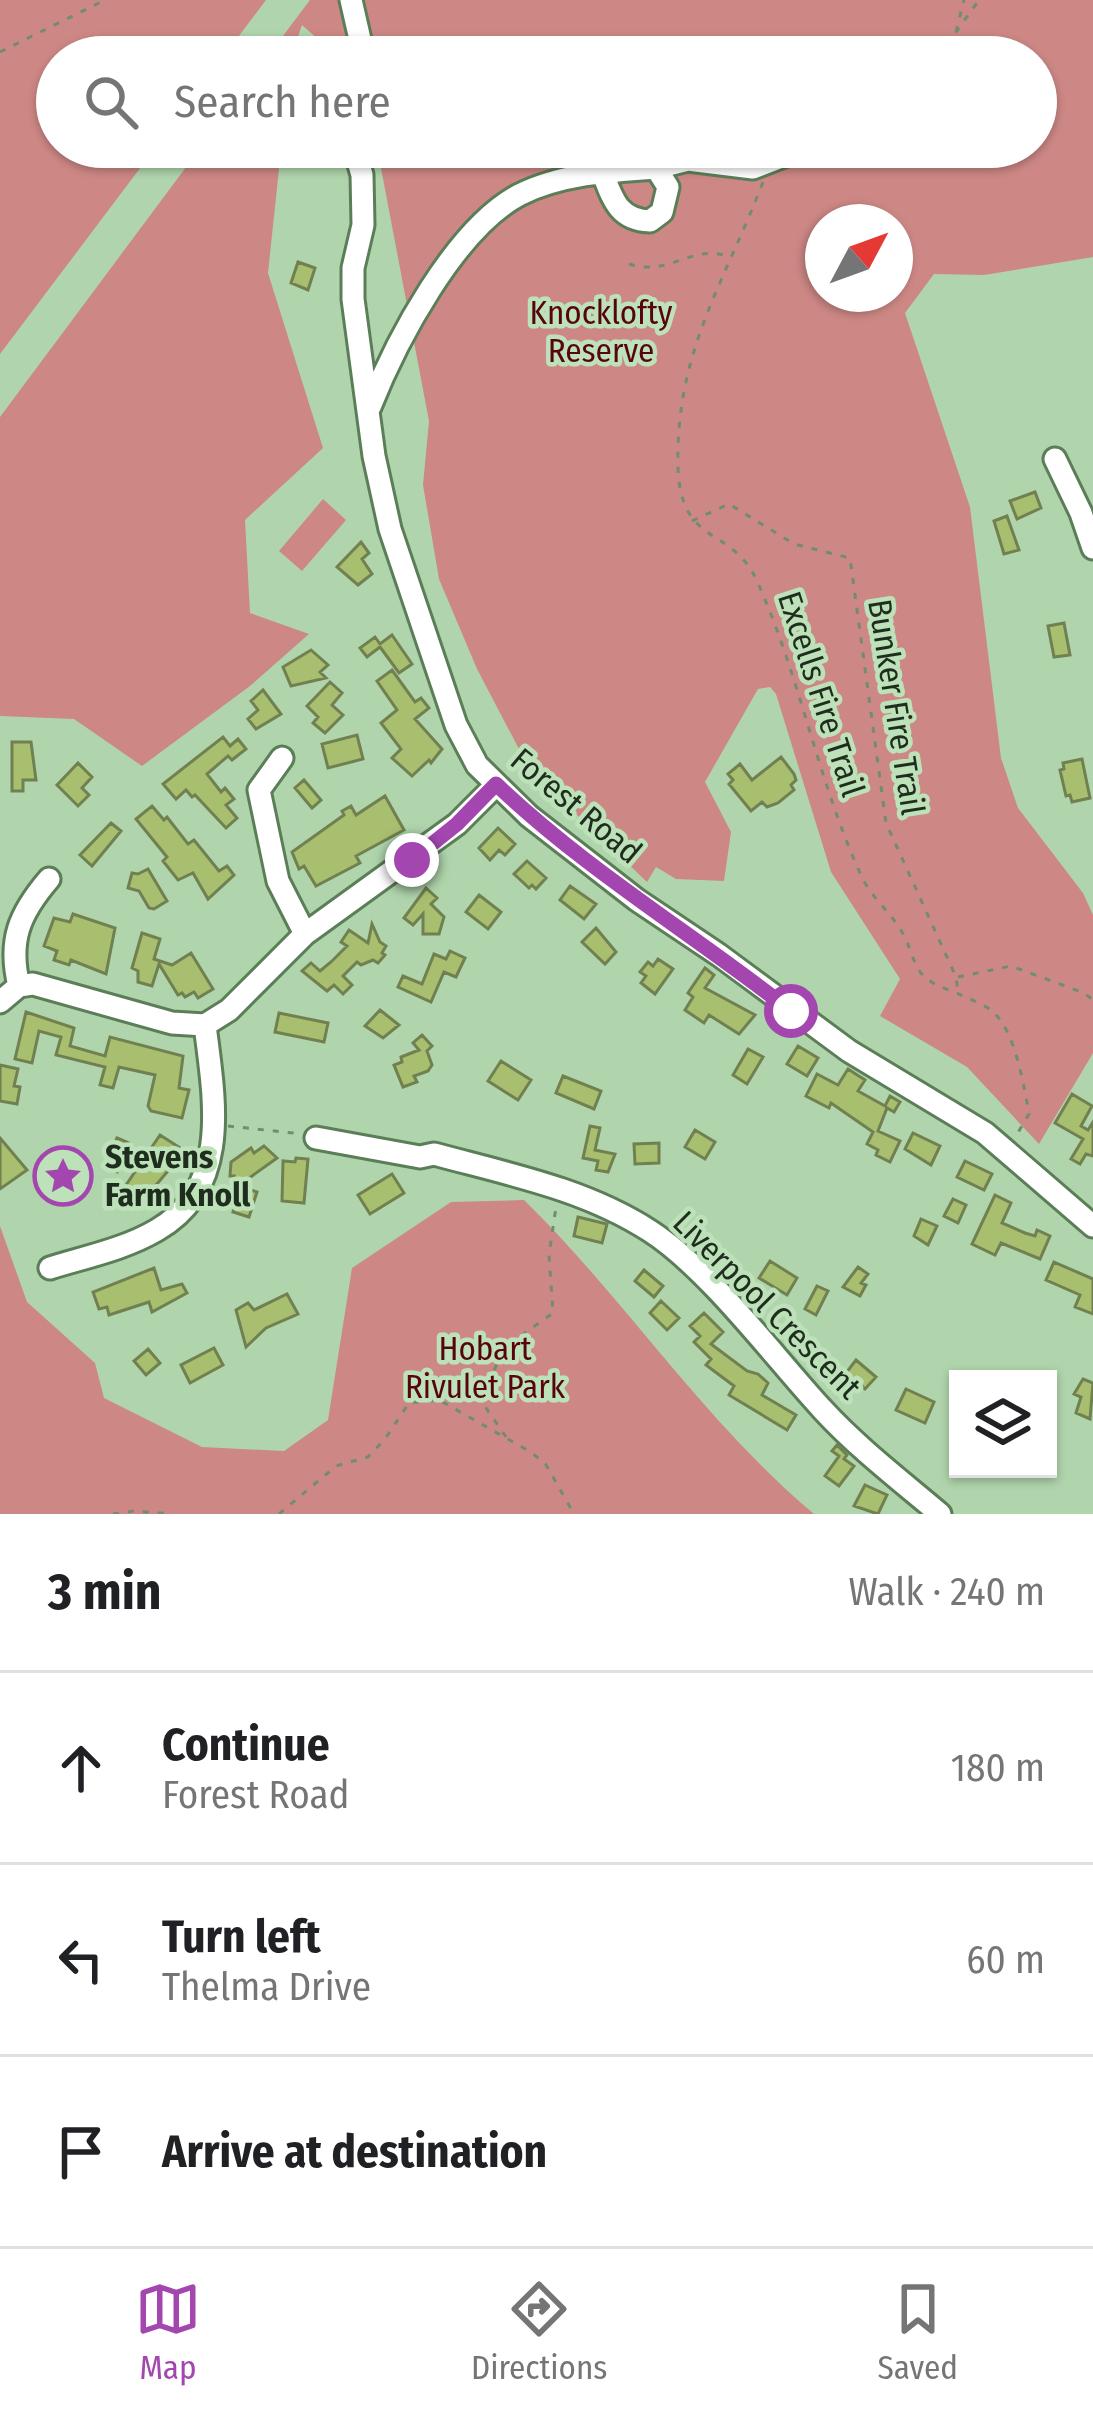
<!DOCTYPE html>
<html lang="en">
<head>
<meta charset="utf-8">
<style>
  :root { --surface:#fff; --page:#f2f2f2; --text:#202124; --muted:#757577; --line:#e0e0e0; --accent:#a346b0 }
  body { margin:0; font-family:"Fira Sans Condensed",sans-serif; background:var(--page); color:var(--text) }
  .controls { position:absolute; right:36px; bottom:36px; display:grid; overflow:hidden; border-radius:0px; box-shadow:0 3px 9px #0004 }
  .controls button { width:108px; height:108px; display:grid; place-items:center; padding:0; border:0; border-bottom:3px solid var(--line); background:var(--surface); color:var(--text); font:60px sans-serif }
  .compass { position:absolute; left:805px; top:204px; width:108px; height:108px; border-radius:50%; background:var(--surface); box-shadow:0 3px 9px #0004; rotate:49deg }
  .stop { position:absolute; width:36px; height:36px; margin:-27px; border:9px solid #a346b0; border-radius:50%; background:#fff }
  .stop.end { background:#a346b0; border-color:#fff; box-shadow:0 3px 12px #0008 }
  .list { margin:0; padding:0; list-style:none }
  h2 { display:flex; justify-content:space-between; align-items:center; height:156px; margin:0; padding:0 48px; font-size:51px }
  h2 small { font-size:39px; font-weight:400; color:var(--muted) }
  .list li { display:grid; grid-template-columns:78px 1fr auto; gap:36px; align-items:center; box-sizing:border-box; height:192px; padding:0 48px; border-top:3px solid var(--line) }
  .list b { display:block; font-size:45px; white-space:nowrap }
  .list p { margin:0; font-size:39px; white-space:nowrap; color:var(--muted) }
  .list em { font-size:39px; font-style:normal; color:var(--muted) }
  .icon { flex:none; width:66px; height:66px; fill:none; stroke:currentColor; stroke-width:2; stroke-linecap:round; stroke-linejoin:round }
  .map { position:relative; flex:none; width:1093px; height:1514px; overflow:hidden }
  .search { position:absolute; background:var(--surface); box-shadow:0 3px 9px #0004; left:36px; right:36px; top:36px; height:132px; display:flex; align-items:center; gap:30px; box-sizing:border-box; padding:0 42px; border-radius:66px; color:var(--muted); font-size:45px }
  .sheet { height:732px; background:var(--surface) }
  nav { display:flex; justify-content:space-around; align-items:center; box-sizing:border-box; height:168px; border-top:3px solid var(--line); background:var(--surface); font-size:33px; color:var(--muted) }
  nav a { display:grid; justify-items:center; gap:6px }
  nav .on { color:var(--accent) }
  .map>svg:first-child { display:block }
</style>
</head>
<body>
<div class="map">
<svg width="1093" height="1514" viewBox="0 0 1093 1514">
  <rect width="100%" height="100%" fill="#b0d5ac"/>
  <path fill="#cd8885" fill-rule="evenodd" d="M0,0h266l-43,57h-166v90h99l-156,207z
    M310,0h783v257l-109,18 -50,-1 -29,39 65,194 31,251 17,50 65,85 10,22v138l-54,91 -72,-77 -87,-51 20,-37 -69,-107 -55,-178 -6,-7 -12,2 -53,93 26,50 -7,49 -48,-2 -20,-12 -9,15 -117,-112 -53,-101 -38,-90 -16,-94 6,-64 -52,-274h659v-90h-698l-36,-32 -11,32h-24zM823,222h72v72h-72z
    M201,147h74l4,22 -11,104 55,175 -78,72 5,93 59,21 -59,52 -108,80 -68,-47 -74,-3v-299z
    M323,499l23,21 -44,51 -23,-20z
    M524,1200c102,100 181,223 290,314h-814v-288l27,76 68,61 9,35 98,49 82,4 44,-31 24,-152 99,-66z"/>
  <path fill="#a7bf6e" stroke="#718051" stroke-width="3" d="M298,262l17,6 -7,22 -17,-7z
    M1035,492l6,16 -24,11 -7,-18z
    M1007,516l12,34 -15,4 -10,-33z
    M361,542l8,11 -7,6 10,15 -14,11 -21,-18z
    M1064,623l6,32 -16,2 -6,-31z
    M392,635l20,29 -13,9 -19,-26 -13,10 -7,-9 15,-11 5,7z
    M311,650l17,15 -8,7 6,6 -35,8 -8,-19z
    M392,670l23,32 6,-4 8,10 -14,11 27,30 -11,14 -2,-3 -17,16 -20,-18 9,-9 -20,-26 16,-13 -20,-29z
    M330,682l12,11 -10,12 11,10 -18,18 -12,-10 5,-6 -11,-11z
    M263,690l18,24 -25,15 -8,-10 10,-9 -7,-9z
    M357,735l6,24 -35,9 -6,-24z
    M223,737l7,9 8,-7 8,10 -14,11 -4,-4 -21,18 14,18 4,-4 9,11 -8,6 11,13 -11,10 -31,-33 -3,2 -6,-7 -10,9 -13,-15z
    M12,742h19l5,38h-13v11h-11z
    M781,757l13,17 2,6 -5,5 3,5 -16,13 -11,4 -5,-5 -11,9 -22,-27 4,-4 -5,-6 12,-10 12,16z
    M1082,759l8,39 -18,4 -2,-7 -4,1 -6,-26 4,-1 -1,-6z
    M78,763l14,14 -10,11 7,7 -11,11 -21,-21z
    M304,780l17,20 -9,8 -17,-20z
    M385,796l19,34 -48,26 4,7 -44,23 -12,-20 -5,3 -7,-17 52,-37 -2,-4 9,-5 5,9z
    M152,806l12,14 3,-3 21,27 6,-4 25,31 8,-5 7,9 -26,24 -15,-26 -15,7 -15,-19 4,-4 -31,-38z
    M111,823l10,8 -29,35 -12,-11z
    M498,828l17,16 -10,11 -6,-5 -9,10 -11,-12z
    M527,861l19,17 -10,11 -4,-4 -3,3 -15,-14z
    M148,869l19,32 -13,8 -5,-1 -10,-17 -11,-3 4,-15 6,1z
    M570,886l26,18 -12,15 -24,-19z
    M426,888l11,10 -6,6 13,13 -5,17h-16v-20l-10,11 -9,-7z
    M479,895l22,17 -13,17 -22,-17z
    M73,914l42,14 -9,46 -35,-14 -2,5 -15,-5 3,-9 -13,-5 10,-28 16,4z
    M372,924l8,18 6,4 -4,7 3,2 -7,8 -5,-3 -12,5 -4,-3 -14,14 9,9 -9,9 -9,-9 -7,6 -25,-20 9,-8 9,8 11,-9 16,-16 -6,-4 8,-12 19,13z
    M596,928l20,24 -11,12 -23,-22z
    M142,933l18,6 -6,20 18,6 19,-12 22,36 -15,9 -4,-6 -9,5 -3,-4 -4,2 -19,-31 -7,22 -14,-4v-11l-6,-3z
    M450,951l15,7 -9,19 -12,-5 -13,30 -33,-15 5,-11 19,8 12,-30 12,5z
    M658,959l15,10 -18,25 -14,-11 5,-7 -6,-4 8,-10 5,4z
    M705,968l9,7 -9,13 50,27 -16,19 -30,-19 -5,8 -19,-13 8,-13 -5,-4z
    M380,1010l19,15 -16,13 -18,-12z
    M26,1012l48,16 -4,18 35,10 5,-19 73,19 -4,32 10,2 -7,28 -31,-7 -3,-5 7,-31 -36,-8 -6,21 -13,-3 5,-18 -49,-12 5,-18 -22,-6 -7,32 -17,-4z
    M279,1013l49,10 -4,19 -49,-10z
    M422,1035l10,11 -5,5 5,14 -4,6 -14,5 3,6 -14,5 -9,-22 8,-3 -1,-5 18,-7 -6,-7z
    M798,1046l20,12 -11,18 -20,-12z
    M748,1049l15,8 -16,27 -14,-9z
    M501,1061l30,19 -13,20 -30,-19z
    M0,1065l18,4 -4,17 6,1 -3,17 -17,-3z
    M848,1069l17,11 -7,11 27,15 5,-10 10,6 -6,10 -7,-4 -9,23 22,10 -10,21 -14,-7 2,-5 -11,-6 6,-12 -42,-29 -2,5 -23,-12 11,-22 21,11z
    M563,1076l38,15 -7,18 -38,-16z
    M1072,1094l20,12 -11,20 7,4 5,-8v34l-7,-2 -6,10 -9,-5 12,-20 -28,-16z
    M590,1126l10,2 -5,22 20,4 -7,18 -12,-2 2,-9 -15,-3z
    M695,1130l20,12 -10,17 -20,-12z
    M913,1133l27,13 -9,19 -26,-16z
    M160,1135l25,16 -46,54 -17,-14z
    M0,1138l27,32 -27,19z
    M117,1138l12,5 -12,29 -12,-6z
    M659,1143v20l-24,1 -1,-20z
    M264,1146l13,12 -39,28 19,6 -8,25 -16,-5 3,-9 -8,-7 6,-20h-4l1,-14 20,-14 3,5z
    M296,1158l12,1 -4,44 -22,-2 1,-40 12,1z
    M965,1161l27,13 -8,16 -27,-13z
    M392,1174l12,19 -34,21 -12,-19z
    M995,1195l16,8 -9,20 23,10 10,3 2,-6 13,6 -10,23 -39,-16 -6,12 -23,-11z
    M953,1199l13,6 -8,18 -14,-7z
    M578,1217l29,7 -5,19 -28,-7z
    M921,1219l16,7 -9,19 -14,-9z
    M770,1261l27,17 -10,17 -28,-17z
    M1054,1262l39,17v35l-18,-7 5,-12 -34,-15z
    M858,1267l10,7 -7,9 5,2 -6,11 -17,-9z
    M154,1268l7,22 21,-6 5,9 -35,19 -3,-10 -40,13 -2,-8 -8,2 -6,-17z
    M644,1270l19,16 -9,11 -19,-16z
    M817,1286l11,5 -12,24 -11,-6z
    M287,1294l11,20 -32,14 -20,19 -10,-37 12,-7 6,7z
    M661,1301l18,17 -12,12 -17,-17z
    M704,1313l19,19 -12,12 36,27 11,3 10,9 -6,12 34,20 -9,15 -58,-35 5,-9 -28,-21 5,-6 -17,-17 6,-6 -10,-10z
    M214,1348l9,17 -33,18 -9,-18z
    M148,1349l12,14 -14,12 -12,-14z
    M856,1360l20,17 -11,12 -19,-16z
    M1083,1379l10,4 -3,36 -14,-6 5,-16 -7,-3z
    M906,1389l28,13 -9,21 -29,-13z
    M837,1445l10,10 -3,4 10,7 -15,20 -14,-10 14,-20 -7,-5z
    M865,1485l22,10 -9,19 -24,-8z"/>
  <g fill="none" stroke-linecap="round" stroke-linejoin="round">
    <g stroke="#5b7e58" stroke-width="27">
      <path id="minor" d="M351,0l13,57
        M354,147l8,28 1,50 -10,43v31l21,157 16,73 66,196 21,40 52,51 108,84 82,55 130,96 136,82 108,93
        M656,168l32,-8 65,8 31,-12
        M370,407c26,-66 85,-178 149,-212 41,-21 92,-24 137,-27l12,19 -6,25 -12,9c-31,-1 -37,-21 -47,-47
        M1055,459l26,54 12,35
        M282,758l-23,32 19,91 27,53
        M19,986c-11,-45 0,-72 30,-107
        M0,1002l19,-16 14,-2 139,39 33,2
        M316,1138l104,19 14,-3c74,20 151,35 216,77 59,38 124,126 173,179 35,38 78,71 117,104
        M50,1268c35,-11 75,-19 107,-38 75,-43 57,-132 48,-205l24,-15 76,-76 152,-110 39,-39"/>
    </g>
    <path stroke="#718d6f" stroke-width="3" stroke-dasharray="6 9" stroke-linecap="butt" d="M956,32l8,-32
      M0,52l105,-52
      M938,57l41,-57
      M763,182c-39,102 -88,170 -85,286 3,80 54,57 79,113 43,95 60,197 103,292 10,24 30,38 42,59 8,13 10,29 19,41 9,12 27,16 40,22 10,5 23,9 32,17 22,19 31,73 36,102l-13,22
      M629,264c40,13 63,-20 98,-8
      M692,521l37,-17 65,40 56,14 36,265 70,154 2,15
      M958,977l53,-11 73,27 9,7
      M228,1126l74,8
      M506,1437l-22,-32c13,-57 23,-59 69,-92l-4,-58 7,-48
      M113,1514l21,-3 38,3
      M279,1514l57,-48 32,-9 17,-18 24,-36 30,-3 90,51 16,12 29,51"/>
    <use href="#minor" stroke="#fff" stroke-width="21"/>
  </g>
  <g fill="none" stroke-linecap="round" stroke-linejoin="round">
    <path stroke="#a346b0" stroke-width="15" d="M412,860l45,-36 39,-40c90,86 197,150 295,227"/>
  </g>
  <defs>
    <g id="sight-ring" transform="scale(3)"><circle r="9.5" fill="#bde2b9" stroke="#a346b0" stroke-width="1.5"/><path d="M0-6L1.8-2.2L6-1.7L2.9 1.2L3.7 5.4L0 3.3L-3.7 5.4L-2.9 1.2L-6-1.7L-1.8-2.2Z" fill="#a346b0"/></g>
  </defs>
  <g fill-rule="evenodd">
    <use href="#sight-ring" x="63" y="1176"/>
  </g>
  <g text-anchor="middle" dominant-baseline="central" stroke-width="9" stroke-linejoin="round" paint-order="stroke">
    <g font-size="33" fill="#57040f" stroke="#bde2b9">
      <text x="601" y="313">Knocklofty<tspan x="601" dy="38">Reserve</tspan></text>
      <text x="485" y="1349">Hobart<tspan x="485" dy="38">Rivulet Park</tspan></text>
    </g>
    <g font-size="33" fill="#1f2d1e" stroke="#bde2b9">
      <text transform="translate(821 694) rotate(72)">Excells Fire Trail</text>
      <text transform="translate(896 707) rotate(81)">Bunker Fire Trail</text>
      <text transform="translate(576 806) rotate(40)">Forest Road</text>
      <text transform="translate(767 1305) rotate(45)">Liverpool Crescent</text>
    </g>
    <g font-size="33" font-weight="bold" fill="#1f2d1e" stroke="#bde2b9" text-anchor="start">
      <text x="105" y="1157">Stevens<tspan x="105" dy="38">Farm Knoll</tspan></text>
    </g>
  </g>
</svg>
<div class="controls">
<button><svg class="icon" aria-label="layers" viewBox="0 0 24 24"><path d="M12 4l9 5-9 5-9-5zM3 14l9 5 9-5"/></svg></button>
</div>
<svg class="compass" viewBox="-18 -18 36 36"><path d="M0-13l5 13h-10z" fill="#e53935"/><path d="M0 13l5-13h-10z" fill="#757577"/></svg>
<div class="stop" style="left:791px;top:1011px"></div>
<div class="stop end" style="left:412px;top:860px"></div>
<div class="search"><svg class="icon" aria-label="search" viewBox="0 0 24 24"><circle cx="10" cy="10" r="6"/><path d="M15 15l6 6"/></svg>Search here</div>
</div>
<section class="sheet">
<h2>3 min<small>Walk · 240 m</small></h2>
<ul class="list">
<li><svg class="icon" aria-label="ahead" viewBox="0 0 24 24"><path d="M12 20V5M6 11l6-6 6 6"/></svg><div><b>Continue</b><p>Forest Road</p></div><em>180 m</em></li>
<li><svg class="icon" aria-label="left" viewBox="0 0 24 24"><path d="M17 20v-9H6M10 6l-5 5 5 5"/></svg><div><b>Turn left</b><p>Thelma Drive</p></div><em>60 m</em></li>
<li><svg class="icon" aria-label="arrive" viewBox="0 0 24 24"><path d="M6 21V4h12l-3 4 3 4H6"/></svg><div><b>Arrive at destination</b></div></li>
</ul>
</section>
<nav>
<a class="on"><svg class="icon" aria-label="map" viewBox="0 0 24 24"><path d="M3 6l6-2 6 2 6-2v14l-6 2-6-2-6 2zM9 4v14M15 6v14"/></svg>Map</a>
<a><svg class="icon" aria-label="directions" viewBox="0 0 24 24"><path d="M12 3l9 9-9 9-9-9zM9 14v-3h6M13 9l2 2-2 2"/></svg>Directions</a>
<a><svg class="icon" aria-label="saved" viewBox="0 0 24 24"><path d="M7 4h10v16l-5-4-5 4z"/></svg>Saved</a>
</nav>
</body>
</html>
